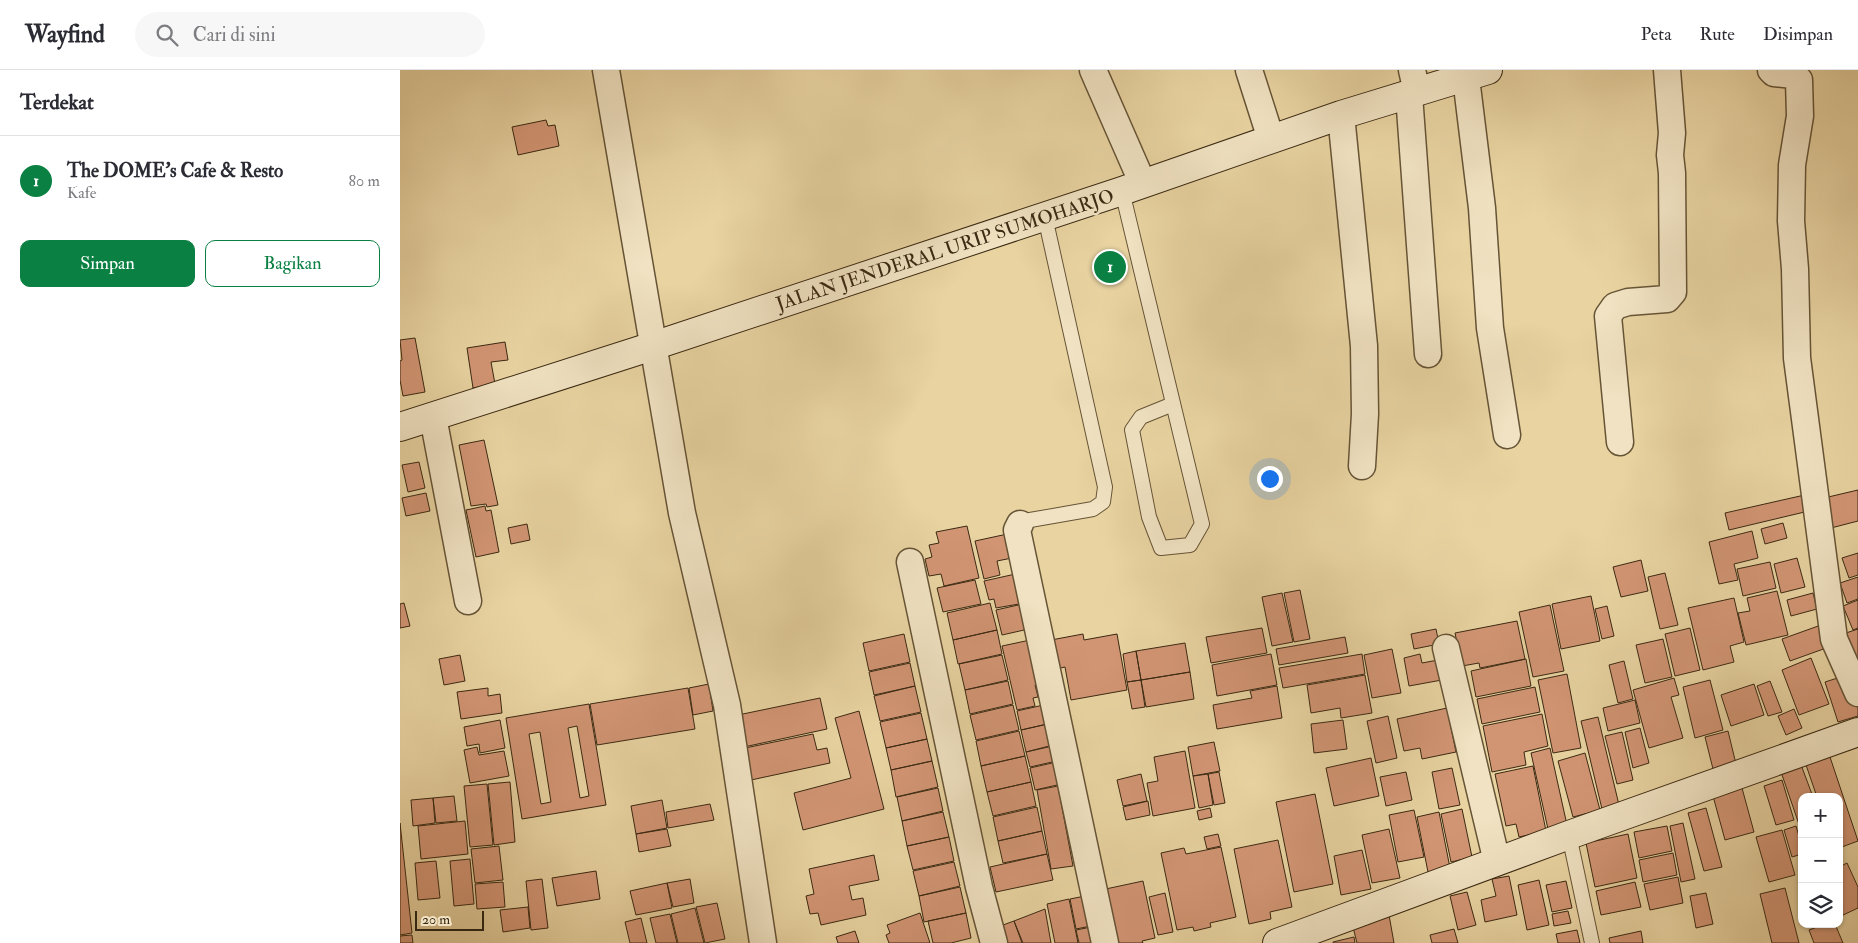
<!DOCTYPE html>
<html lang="id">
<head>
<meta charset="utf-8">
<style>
  :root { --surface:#fff; --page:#f7f7f7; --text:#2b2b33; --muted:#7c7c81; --line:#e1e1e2; --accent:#0b8043 }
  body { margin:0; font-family:"IM FELL Double Pica",serif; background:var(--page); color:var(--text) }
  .controls { position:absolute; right:15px; bottom:15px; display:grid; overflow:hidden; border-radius:10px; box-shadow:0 1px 4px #0004 }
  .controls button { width:45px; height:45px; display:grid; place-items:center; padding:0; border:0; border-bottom:1px solid var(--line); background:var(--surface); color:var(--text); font:25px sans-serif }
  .scale { position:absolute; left:15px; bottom:12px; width:69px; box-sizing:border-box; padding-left:5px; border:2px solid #3a2912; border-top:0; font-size:14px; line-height:18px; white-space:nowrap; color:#3a2912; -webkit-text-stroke:4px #f0e2c2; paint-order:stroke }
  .you { position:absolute; left:869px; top:408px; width:18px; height:18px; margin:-12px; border:4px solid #fff; border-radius:50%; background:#1a73e8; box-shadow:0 0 0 8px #1a73e833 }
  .badge { display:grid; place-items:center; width:32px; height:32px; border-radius:50%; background:var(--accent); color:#fff; font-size:16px; font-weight:700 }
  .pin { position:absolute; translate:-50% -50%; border:2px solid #fff; box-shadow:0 1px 5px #0006 }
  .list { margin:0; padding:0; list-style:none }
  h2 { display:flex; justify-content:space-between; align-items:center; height:65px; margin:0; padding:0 20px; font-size:21px }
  h2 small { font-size:16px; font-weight:400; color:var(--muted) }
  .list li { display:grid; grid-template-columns:32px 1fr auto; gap:15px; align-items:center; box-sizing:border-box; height:90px; padding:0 20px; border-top:1px solid var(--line) }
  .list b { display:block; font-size:19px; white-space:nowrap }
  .list p { margin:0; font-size:16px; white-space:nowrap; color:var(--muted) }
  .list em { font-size:16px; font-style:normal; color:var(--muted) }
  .actions { display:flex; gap:10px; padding:15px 20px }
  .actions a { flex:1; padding:11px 0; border:1px solid var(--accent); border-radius:10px; text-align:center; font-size:18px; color:var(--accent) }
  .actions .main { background:var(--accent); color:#fff }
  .icon { flex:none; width:28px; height:28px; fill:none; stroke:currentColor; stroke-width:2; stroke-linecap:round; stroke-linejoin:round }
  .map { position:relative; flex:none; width:1458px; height:873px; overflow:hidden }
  header { display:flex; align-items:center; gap:30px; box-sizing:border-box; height:70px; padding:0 25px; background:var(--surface); border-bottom:1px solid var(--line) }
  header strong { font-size:24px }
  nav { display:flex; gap:28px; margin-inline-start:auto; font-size:18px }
  .search { width:350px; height:45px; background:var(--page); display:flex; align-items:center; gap:12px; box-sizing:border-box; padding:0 18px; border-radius:28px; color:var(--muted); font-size:19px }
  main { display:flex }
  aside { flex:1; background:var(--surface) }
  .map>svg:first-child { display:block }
</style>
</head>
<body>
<header>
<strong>Wayfind</strong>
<div class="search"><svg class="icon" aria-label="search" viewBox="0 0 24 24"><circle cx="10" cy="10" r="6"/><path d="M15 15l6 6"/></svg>Cari di sini</div>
<nav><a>Peta</a><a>Rute</a><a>Disimpan</a></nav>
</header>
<main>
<aside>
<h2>Terdekat<small></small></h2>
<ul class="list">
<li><span class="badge">1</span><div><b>The DOME's Cafe &amp; Resto</b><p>Kafe</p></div><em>80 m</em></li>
</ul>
<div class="actions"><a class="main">Simpan</a><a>Bagikan</a></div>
</aside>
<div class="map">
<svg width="1458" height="873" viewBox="0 0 1458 873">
  <rect width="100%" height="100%" fill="#e8d3a1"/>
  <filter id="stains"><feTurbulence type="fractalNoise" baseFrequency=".004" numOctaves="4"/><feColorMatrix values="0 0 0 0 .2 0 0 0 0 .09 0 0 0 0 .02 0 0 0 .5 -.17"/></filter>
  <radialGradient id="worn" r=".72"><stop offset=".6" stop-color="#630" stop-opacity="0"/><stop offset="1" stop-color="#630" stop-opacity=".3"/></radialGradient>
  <path fill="#d29574" stroke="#3a2912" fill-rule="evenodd" d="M146,50l2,6 7,-1 4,21 -41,9 -6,-28z
    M15,268l10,54 -22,4 -3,-16v-19l2,-1 -2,-20z
    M105,272l3,18 -17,2 4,22 -22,4 -6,-40z
    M84,370l14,65 -11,2 -1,-3 -15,2 -12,-61z
    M19,392l6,26 -17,4 -6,-27z
    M1458,420v31l-27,7 -7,-30z
    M26,423l4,18 -24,5 -4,-18z
    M1409,424l4,16 -84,20 -4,-17z
    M85,436l1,5 5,-1 8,42 -23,5 -10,-47z
    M1383,453l4,15 -22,6 -4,-15z
    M127,454l3,16 -19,4 -3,-16z
    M567,456l12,52 -35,8 -3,-12 -12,2 -4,-17 7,-2 -3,-12 10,-2 -3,-11z
    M1352,461l6,27 -24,6 4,16 -19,4 -10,-42z
    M612,463l5,24 -20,4 3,14 -16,4 -9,-38z
    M1458,483v22l-9,3 -7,-20z
    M1397,488l8,29 -24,6 -7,-29z
    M1241,490l7,31 -27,6 -8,-30z
    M1370,492l6,26 -33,8 -6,-27z
    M620,503l5,19 -8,2 2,10 -23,4 -2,-9 -5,1 -5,-19z
    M1265,503l13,52 -18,4 -12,-52z
    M1458,507v22l-11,4 -7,-20z
    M575,510l6,24 -38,8 -6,-24z
    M900,520l10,49 -16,3 -10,-49z
    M1377,521l11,44 -42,10 -8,-32 12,-2 -3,-13z
    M882,523l11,49 -21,4 -10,-49z
    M1413,523l4,16 -26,7 -4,-16z
    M1191,526l9,45 -39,8 -9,-45z
    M1334,528l10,44 -14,4 4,16 -31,8 -15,-62z
    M1458,530v28l-5,2 -10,-24z
    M4,533l6,23 -10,2v-24z
    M590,533l7,27 -44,10 -6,-27z
    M627,533l6,25 -31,7 -6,-25z
    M1150,535l14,66 -31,6 -14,-65z
    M1207,536l7,30 -12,3 -7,-30z
    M1117,551l8,38 -45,9 -1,-5 -17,3 -7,-33z
    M1421,555l8,22 -39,14 -8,-22z
    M862,558l5,25 -56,10 -5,-26z
    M1290,558l10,42 -25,6 -10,-42z
    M1036,559l3,15 -25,5 -3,-15z
    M1458,559v35h-1l-11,-31z
    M597,560l5,24 -44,10 -5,-24z
    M504,564l6,28 -41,9 -6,-28z
    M683,564l1,6 33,-6 10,56 -56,10 -6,-33 -9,2 -5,-29z
    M945,567l3,16 -69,12 -3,-16z
    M635,569l10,44 -10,2 3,12 -5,1 2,8 -18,4 -15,-64z
    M1263,569l9,38 -27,6 -9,-38z
    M785,573l5,29 -49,8 -5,-29z
    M992,579l9,44 -29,5 -8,-43z
    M736,581l5,29 -14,2 -4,-28z
    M871,584l6,31 -60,11 -5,-31z
    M962,584l3,20 -82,14 -4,-20z
    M1020,584l2,9 16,-3 4,20 -33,6 -5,-28z
    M60,585l5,26 -21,4 -5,-26z
    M602,585l6,25 -43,10 -6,-26z
    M1411,588l18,46 -30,11 -17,-45z
    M1126,589l5,27 -55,11 -5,-26z
    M1224,591l9,38 -15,4 -9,-38z
    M510,593l5,23 -41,9 -5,-23z
    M790,602l4,27 -48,8 -5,-27z
    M1167,604l14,74 -28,5 -15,-73z
    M965,605l7,38 -31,5 -1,-10 -29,5 -4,-28z
    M1447,605l11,33v8l-20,6 -13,-40z
    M1274,608l5,17 -8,2 12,41 -34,10 -16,-58z
    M741,610l4,27 -13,2 -5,-27z
    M1310,610l13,50 -28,8 -12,-51z
    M608,611l5,23 -43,10 -5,-24z
    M1370,611l12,31 -14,4 -11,-30z
    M309,614l4,27 -20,4 -4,-27z
    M1354,614l10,31 -33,11 -10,-31z
    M515,616l6,26 -41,9 -6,-25z
    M877,616l5,32 -65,11 -4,-24 39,-7 -2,-7z
    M1135,617l5,25 -58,12 -5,-25z
    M88,618v8l12,-2 2,19 -41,6 -4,-27z
    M288,618l7,41 -98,16 -7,-41z
    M420,628l7,31 -83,18 -6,-32z
    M1235,630l5,23 -32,8 -5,-23z
    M189,634l17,101 -84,14 -16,-101zM177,656l12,70 -9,2 -12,-70zM140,662l11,70 -10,2 -12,-70z
    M648,634l4,19 -31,7 -4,-19z
    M613,635l6,25 -43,10 -6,-25z
    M1047,638l9,44 -34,7 -2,-11 -16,3 -7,-32z
    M1394,639l8,19 -16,7 -8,-19z
    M459,641l25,98 -81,21 -9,-37 57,-15 -16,-60z
    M521,643l6,26 -41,9 -6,-26z
    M1142,644l6,32 -24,6 2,13 -34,7 -9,-46z
    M988,646l9,42 -21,5 -9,-42z
    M1198,647l21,88 -17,4 -21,-88z
    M100,650l5,28 -25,5 -1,-9 -12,2 -3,-19z
    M943,650l4,29 -33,4 -3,-29z
    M652,653l5,21 -31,8 -5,-22z
    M1240,658l9,35 -16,5 -8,-36z
    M619,661l6,25 -44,10 -5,-25z
    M1328,661l8,33 -23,5 -8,-32z
    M1222,662l11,48 -16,4 -12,-48z
    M413,664l4,16 10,-2 3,15 -79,17 -6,-32z
    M527,669l5,22 -41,9 -5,-22z
    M814,672l6,29 -27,5 -5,-29z
    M657,675l4,15 -31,7 -4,-15z
    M77,677l2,8 25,-4 5,25 -39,7 -6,-33z
    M1150,678l17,77 -19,4 -17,-76z
    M785,681l10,57 -42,8 -6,-33 11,-2 -4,-24z
    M1185,683l15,57 -27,7 -15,-56z
    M1429,684l29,87 -19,7v-51h-22l-12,-35z
    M625,686l6,26 -44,10 -6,-26z
    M971,688l8,38 -45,10 -8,-38z
    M532,691l6,26 -42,10 -5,-27z
    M661,691l5,22 -31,7 -5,-22z
    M1400,692l13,35h-11v36l-22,-64z
    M1133,696l13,65 -27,6 -3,-13 -10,2 -11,-52z
    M1052,698l8,37 -21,4 -7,-37z
    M819,702l6,31 -11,2 -6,-31z
    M1006,702l6,28 -26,6 -6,-29z
    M741,704l6,27 -24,5 -6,-26z
    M808,704l5,31 -14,3 -6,-32z
    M1382,710l12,40 -18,5 -12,-39z
    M110,712l5,60 -21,3 -6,-61z
    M631,712l5,24 -43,10 -6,-24z
    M87,714l6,61 -23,2 -6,-61z
    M658,716l15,80 -22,3 -14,-79z
    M538,718l5,23 -41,10 -5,-24z
    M1342,718l12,44 -29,8 -12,-44z
    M915,724l18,90 -39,8 -18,-90z
    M54,726l3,25 -21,2 -3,-25z
    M33,728l2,25 -22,3 -2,-26z
    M262,730l5,28 -31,6 -5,-28z
    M748,731l2,14 -24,5 -3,-13z
    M310,734l4,16 -46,8 -2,-16z
    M637,737l5,24 -44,10 -5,-24z
    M810,738l2,9 -13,3 -2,-9z
    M1306,738l16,59 -18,4 -16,-58z
    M1062,739l10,48 -21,5 -10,-48z
    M1014,740l10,47 -26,5 -9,-47z
    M543,742l6,25 -42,9 -5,-25z
    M1039,742l11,56 -22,4 -11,-55z
    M65,751l3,33 -47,5 -3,-33z
    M0,753l12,110 -12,2z
    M1283,753l12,56 -14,3 -11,-56z
    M1267,756l5,25 -33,7 -5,-26z
    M1396,756l6,20v8l-10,3 -8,-27z
    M267,759l4,17 -32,6 -3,-18z
    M989,759l11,49 -28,5 -10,-48z
    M1382,760l13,45 -26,7 -13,-45z
    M642,761l5,23 -44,9 -5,-22z
    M818,764l3,12 -14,3 -3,-12z
    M1228,764l9,44 -42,9 -9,-44z
    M549,767l5,24 -41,9 -6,-24z
    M878,770l14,67 -22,5 1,7 -22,5 -15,-75z
    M99,776l4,34 -28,3 -4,-34z
    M821,777l15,70 -26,6 1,4 -17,4 -1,-4 -16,3 -16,-77 23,-5 2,6z
    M962,780l9,39 -30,6 -7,-39z
    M1273,783l4,22 -34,7 -4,-22z
    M647,784l6,26 -57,12 -6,-25z
    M474,785l5,25 -30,6 3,14 11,-2 3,17 -45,10 -3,-12 -8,1 -4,-18 8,-2 -5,-25z
    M70,789l4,45 -20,2 -4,-45z
    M36,791l4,37 -22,2 -3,-37z
    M554,792l6,24 -41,10 -6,-25z
    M1447,793l11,24v21l-17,8 -2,-4v-45z
    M196,801l4,28 -43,7 -5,-28z
    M1109,806l8,39 -32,7 -4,-22 15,-4 -4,-17z
    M1278,807l5,26 -33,7 -6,-26z
    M142,809l6,49 -17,2 -5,-49z
    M290,809l4,24 -21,4 -6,-24z
    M1139,810l10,45 -22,5 -9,-45z
    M743,811l12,57 -13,3 1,2h-31l-11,-53z
    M1166,811l6,27 -20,4 -6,-27z
    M103,812l2,25 -28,2 -2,-25z
    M1235,812l6,25 -40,8 -5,-24z
    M267,813l5,25 -36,7 -6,-24z
    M560,817l6,26 -42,9 -5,-26z
    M1385,818l14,55h-27l-12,-49z
    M1067,822l9,33 -18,5 -8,-34z
    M765,823l8,39 -15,3 -9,-38z
    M1306,823l7,31 -17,4 -6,-32z
    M690,825l6,30 -20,4 -6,-30z
    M669,829l9,44h-23l-8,-39z
    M317,833l8,36 -20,4 -9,-36z
    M128,837l2,21 -27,4 -3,-22z
    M295,838l9,35h-26l-7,-29z
    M645,839l6,34h-28l-9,-22z
    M1168,841l3,12 -17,3 -2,-12z
    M520,843l10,30h-41l-3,-8 4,-2 -3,-8z
    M566,843l5,25 -20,5h-18l-5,-22z
    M270,844l7,29h-21l-6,-25z
    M989,845l5,28h-37l-5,-20z
    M241,848l6,25h-17l-5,-21z
    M614,851l8,22h-24l-6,-14z
    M1425,854h10l8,19h-29l-5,-13z
    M696,856l4,17h-21l-3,-13z
    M1054,859l4,14h-26l-2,-8z
    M1177,860l3,13h-22l-2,-9z
    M455,861l4,12h-21l-2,-6z
    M1241,861l2,12h-33l-1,-5z
    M12,865l1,8h-13v-7z
    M954,867l1,6h-22v-1z"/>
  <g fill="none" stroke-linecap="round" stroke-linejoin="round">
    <g stroke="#665436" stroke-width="16">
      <path id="lane" d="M722,121l80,333 -12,21 -29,3 -12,-31 -17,-87 9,-13 32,-13
        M620,454l10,-4 63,-11 10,-7 2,-15 -60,-270
        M1169,765l23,108"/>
    </g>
    <g stroke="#665436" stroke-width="29">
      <path id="street" d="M206,0l76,443 45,192 36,238
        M693,0l50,114
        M849,0l22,69
        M1012,0l5,22
        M1371,0l3,3 20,2 5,5 1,36 -8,49 -1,56 4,48 2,89 37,281 24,54
        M1066,8l16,130 8,120 17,107
        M1009,25l19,259
        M941,45l23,231 1,68 -3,52
        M33,347l35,184
        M1220,372l-12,-126 7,-10 13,-4 39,-3 6,-7 -1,-119 -2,-18 2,-22 -5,-63
        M620,454l-3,6 88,413
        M510,492l69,325 15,56
        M1046,578l51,214"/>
    </g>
    <g stroke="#3a2912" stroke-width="30">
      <path id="secondary" d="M0,357l253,-81 469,-155 219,-76 147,-45
        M877,873l292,-108 289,-103"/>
    </g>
    <use href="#lane" stroke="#f0e2c2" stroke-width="14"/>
    <use href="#street" stroke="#f0e2c2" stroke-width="26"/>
    <use href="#secondary" stroke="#f0e2c2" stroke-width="28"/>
  </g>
  <g text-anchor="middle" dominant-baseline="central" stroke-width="5" stroke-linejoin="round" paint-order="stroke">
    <g font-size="19" fill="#3a2912" stroke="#f0e2c2">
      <text transform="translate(545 180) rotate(-18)">JALAN JENDERAL URIP SUMOHARJO</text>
    </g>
  </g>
  <rect width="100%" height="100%" filter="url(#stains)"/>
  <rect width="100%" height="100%" fill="url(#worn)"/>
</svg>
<div class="controls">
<button>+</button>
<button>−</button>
<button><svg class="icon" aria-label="layers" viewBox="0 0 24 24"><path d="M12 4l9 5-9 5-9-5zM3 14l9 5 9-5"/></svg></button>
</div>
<div class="scale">20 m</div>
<div class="you"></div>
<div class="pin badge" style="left:710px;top:197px">1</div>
</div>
</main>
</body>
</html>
